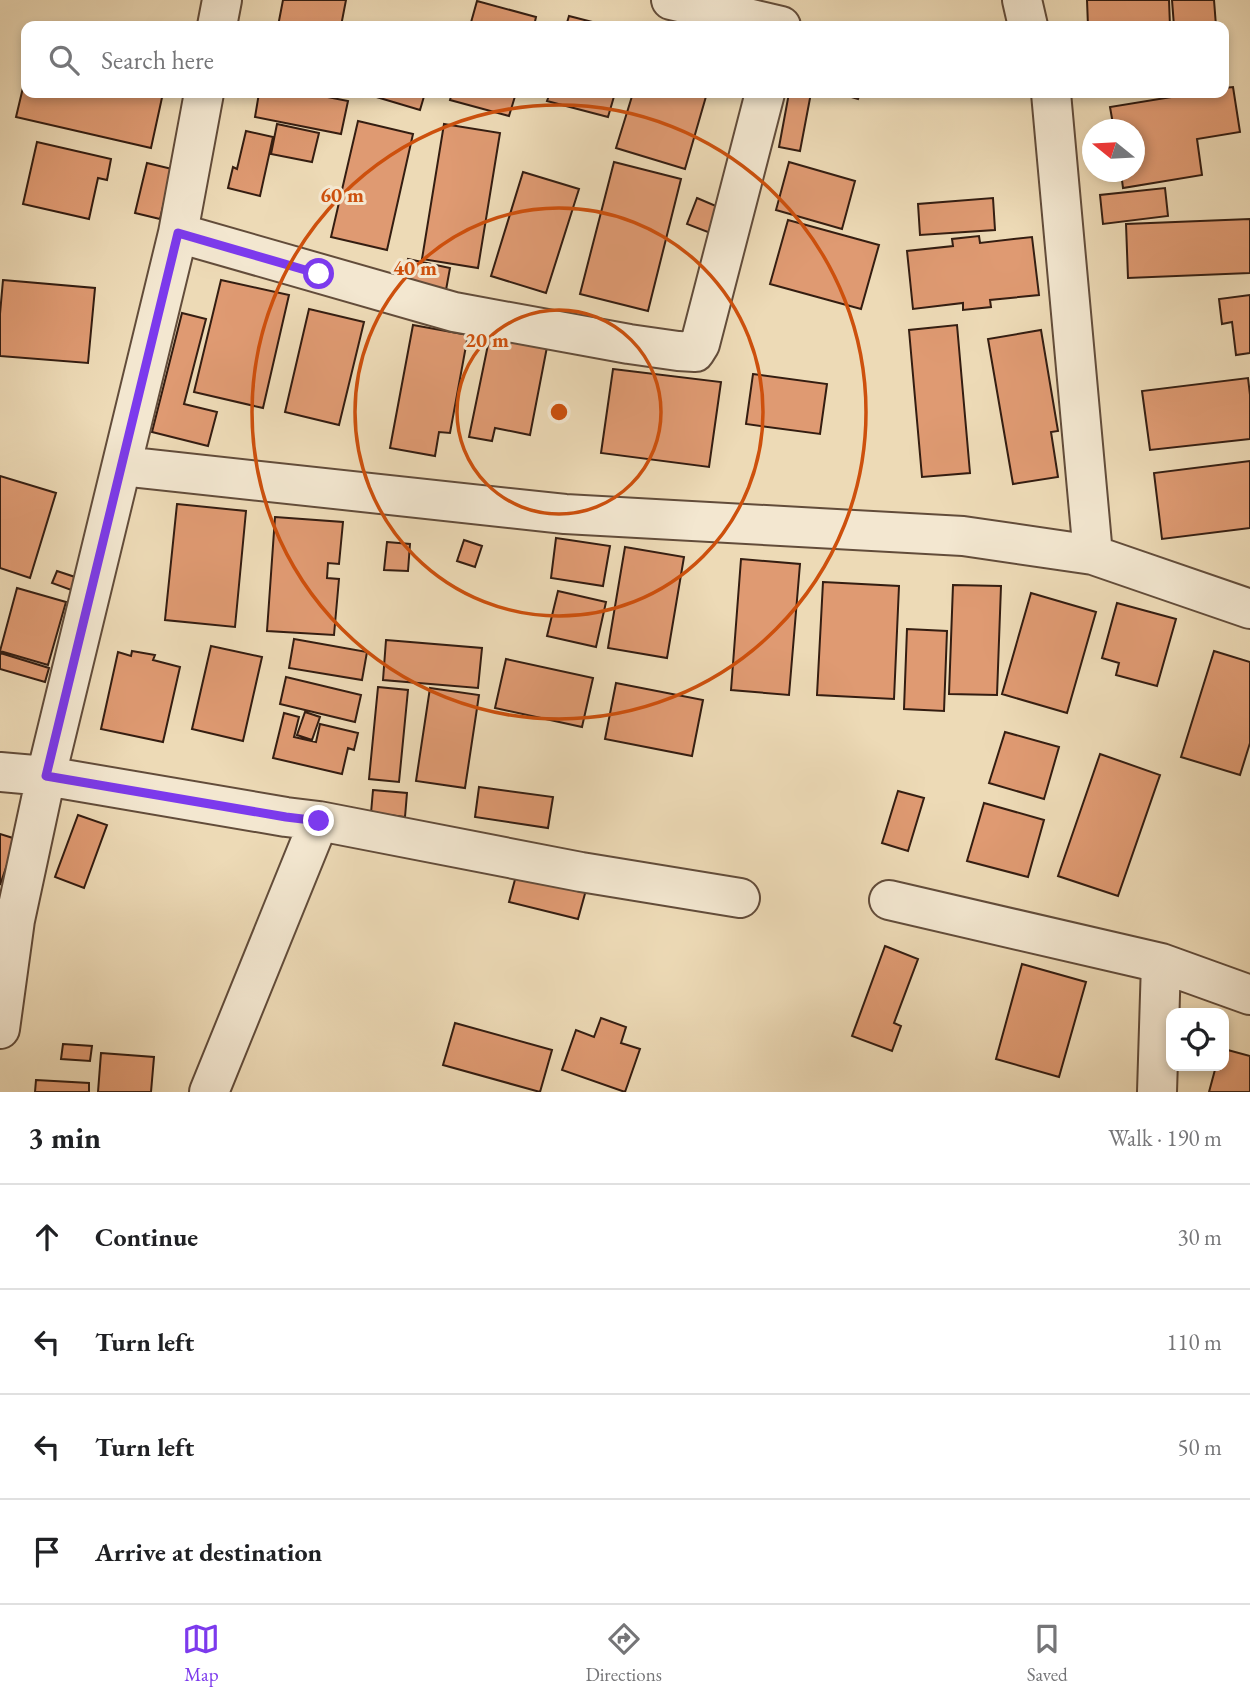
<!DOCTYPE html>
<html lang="en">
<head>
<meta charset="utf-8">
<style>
  :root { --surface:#fff; --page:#f2f2f2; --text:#202124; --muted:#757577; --line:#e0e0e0; --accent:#7c3aed }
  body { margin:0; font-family:"EB Garamond",serif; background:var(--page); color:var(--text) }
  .controls { position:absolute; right:21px; bottom:21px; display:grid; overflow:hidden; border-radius:14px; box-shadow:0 4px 10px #0003 }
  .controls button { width:63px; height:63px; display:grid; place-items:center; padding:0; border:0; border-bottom:2px solid var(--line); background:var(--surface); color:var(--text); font:35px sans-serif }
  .compass { position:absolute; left:1082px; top:119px; width:63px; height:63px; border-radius:50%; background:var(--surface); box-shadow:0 4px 10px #0003; rotate:288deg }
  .stop { position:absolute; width:21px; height:21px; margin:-16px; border:5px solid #7c3aed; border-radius:50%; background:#fff }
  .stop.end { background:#7c3aed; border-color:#fff; box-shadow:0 2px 7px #0008 }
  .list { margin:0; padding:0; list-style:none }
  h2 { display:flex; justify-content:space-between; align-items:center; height:91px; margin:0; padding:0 28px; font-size:30px }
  h2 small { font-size:23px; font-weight:400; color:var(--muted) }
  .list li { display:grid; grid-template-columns:46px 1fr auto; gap:21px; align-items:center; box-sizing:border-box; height:105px; padding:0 28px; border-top:2px solid var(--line) }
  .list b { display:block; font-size:26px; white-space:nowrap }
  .list em { font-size:23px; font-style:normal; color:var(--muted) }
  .icon { flex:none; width:38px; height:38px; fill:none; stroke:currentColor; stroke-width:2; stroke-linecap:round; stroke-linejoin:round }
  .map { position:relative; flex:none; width:1250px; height:1092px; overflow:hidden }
  .search { position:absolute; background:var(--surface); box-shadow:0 4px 10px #0003; left:21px; right:21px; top:21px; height:77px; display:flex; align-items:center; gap:18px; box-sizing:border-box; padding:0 24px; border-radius:14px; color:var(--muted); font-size:26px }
  .sheet { height:511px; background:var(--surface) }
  nav { display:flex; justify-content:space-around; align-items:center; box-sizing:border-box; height:98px; border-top:2px solid var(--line); background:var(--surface); font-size:19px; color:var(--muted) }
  nav a { display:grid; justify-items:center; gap:4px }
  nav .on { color:var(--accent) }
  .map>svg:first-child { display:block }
</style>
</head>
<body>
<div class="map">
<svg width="1250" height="1092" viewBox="0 0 1250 1092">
  <rect width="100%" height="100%" fill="#eddab6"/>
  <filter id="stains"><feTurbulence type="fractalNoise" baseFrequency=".00286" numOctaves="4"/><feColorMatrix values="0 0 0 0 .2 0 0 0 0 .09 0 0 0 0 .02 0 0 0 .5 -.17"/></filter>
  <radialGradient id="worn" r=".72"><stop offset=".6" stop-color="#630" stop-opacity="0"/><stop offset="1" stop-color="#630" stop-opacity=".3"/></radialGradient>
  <path fill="#df9a72" stroke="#341d11" stroke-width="2" d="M283,0h63l-5,26h-63z
    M1087,0h82l1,26h-82z
    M1172,0h42l2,26h-42z
    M477,1l59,16 -2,9h-64z
    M677,9l22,8 -3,9h-25z
    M569,16l39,10h-42z
    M26,75v18h137l-12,55 -135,-31z
    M1233,87l7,45 -43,7 5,36 -79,13 -2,-16h13v-42h-20l-4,-23 86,-14h28v-5z
    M259,93h48l41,8 -7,33 -86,-17z
    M363,93h62l-5,17z
    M452,93h64l-7,23 -59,-16z
    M550,93h65l-7,24 -61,-16z
    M633,93h74l-22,76 -69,-21z
    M789,93h22l-11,58 -21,-4z
    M838,93h22l-2,6z
    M358,121l55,13 -26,116 -56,-13z
    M277,124l42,9 -7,29 -41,-8z
    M444,124l56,9 -22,135 -56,-9z
    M246,131l27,6 -13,59 -32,-8 5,-21 4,2z
    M37,142l74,17 -4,21 -9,-2 -9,41 -66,-15z
    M614,162l67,17 -33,132 -68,-17z
    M789,162l66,19 -13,48 -66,-19z
    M147,163l25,6 -12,50 -25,-6z
    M523,172l56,17 -33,104 -55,-17z
    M1165,188l3,28 -65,8 -3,-29z
    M697,198l26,11 -10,25 -26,-10z
    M993,198l2,32 -75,5 -2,-31z
    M1250,219v54l-122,5 -2,-54z
    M788,220l91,25 -18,64 -91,-25z
    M979,236l1,7 52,-6 7,58 -49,5 1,7 -28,3v-7l-50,6 -6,-58 46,-5 -1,-7z
    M408,259l42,9 -4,22 -43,-9z
    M3,280l92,8 -7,75 -88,-7v-42z
    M221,280l68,15 -26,113 -69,-16z
    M1250,295v58l-14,2 -4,-33 -10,2 -3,-25z
    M309,309l55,13 -25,103 -54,-13z
    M182,313l24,6 -22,85 33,8 -9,34 -56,-14z
    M413,325l55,10 -18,98 -11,-1 -4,24 -45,-8z
    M957,325l13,148 -48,4 -13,-147z
    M1041,330l17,101 -7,1 7,45 -45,7 -25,-145z
    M490,335l57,12 -17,88 -35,-7 -3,13 -23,-4z
    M613,369l108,13 -12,85 -108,-14z
    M753,374l74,10 -7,50 -74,-10z
    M1248,378l2,17v44l-100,11 -8,-59z
    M1250,461v67l-88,11 -8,-66z
    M0,476l56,17 -26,85 -30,-10z
    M177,504l69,7 -11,116 -70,-7z
    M275,517l68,5 -4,42 -11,-1 -1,15 12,1 -5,56 -67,-4z
    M556,538l54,8 -7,40 -52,-8z
    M464,540l18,6 -7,21 -18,-6z
    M387,542l23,2 -2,27 -24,-1z
    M625,547l59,10 -17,101 -59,-10z
    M741,559l59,5 -11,131 -58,-5z
    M57,571l21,7 -4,13 -22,-8z
    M823,582l76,4 -5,113 -77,-4z
    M953,585l48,1 -4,109 -48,-1z
    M17,588l49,14 -18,63 -48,-14z
    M558,591l48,11 -10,45 -49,-11z
    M1031,593l65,19 -29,101 -65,-19z
    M1117,603l59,16 -19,67 -41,-11 3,-12 -17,-5z
    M907,629l40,2 -3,80 -40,-2z
    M294,639l73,13 -5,28 -73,-12z
    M386,640l96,8 -4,40 -95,-8z
    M211,646l51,11 -19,84 -51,-12z
    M132,651l23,4 -2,5 27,7 -17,75 -62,-13 17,-77 13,4z
    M1214,651l36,11v81l-10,32 -59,-18z
    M0,653l49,15 -4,14 -45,-13z
    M506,659l87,19 -11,49 -87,-19z
    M286,677l75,18 -6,27 -75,-18z
    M616,683l87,17 -11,56 -87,-17z
    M378,687l30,3 -9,92 -30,-3z
    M430,688l49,7 -14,93 -49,-7z
    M305,712l15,5 -8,23 -15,-5z
    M284,713l15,4 -5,20 22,5 4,-18 38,9 -4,17 -6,-2 -6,26 -69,-16z
    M1005,732l54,15 -15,52 -55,-16z
    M1100,754l60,21 -42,121 -60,-20z
    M479,787l74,10 -5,31 -73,-11z
    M373,790l34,3 -2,24 -34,-4z
    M898,791l26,7 -16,53 -26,-8z
    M984,803l60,17 -16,57 -61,-16z
    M78,815l29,10 -23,63 -29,-11z
    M0,834l16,5 -16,46z
    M517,872l69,18 -8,29 -69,-17z
    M885,946l33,13 -24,64 7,3 -9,25 -40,-15z
    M1022,964l64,18 -27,95 -63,-18z
    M601,1018l25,9 -5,16 19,6 -15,43 -63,-22 14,-40 18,7z
    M455,1023l97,27 -12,42 -97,-27z
    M63,1044l29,2 -2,15 -29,-2z
    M1224,1049l26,7v36h-41l7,-26h8z
    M101,1053l53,4 -3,35h-53z
    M36,1080l53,3v9h-54z"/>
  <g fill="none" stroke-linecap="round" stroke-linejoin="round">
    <g stroke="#624c3a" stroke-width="42">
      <path id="minor" d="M671,0l110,26
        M1022,0l6,26
        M217,26l5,-26
        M1051,93l42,462
        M178,233l276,79 175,32 49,7 17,1 5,-8 65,-251
        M122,466l443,48 398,22 130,19 157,54
        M0,772l46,4 240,41 33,4 262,51 159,26
        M889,900l272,63 89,32
        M0,1029l15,-109 31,-144 132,-543 26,-140
        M209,1092l110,-271
        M1157,1092l4,-129"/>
    </g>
    <use href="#minor" stroke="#f3e7d0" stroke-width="38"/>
  </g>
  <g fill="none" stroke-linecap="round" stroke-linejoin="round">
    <path stroke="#7c3aed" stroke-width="9" d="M319,274l-141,-41 -132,543 240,41 33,4"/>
  </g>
  <g fill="none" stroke="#cd500d" stroke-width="3.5">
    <circle cx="559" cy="412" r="102"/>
    <circle cx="559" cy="412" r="204"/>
    <circle cx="559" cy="412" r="307"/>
  </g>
  <circle cx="559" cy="412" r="10" fill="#cd500d" stroke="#f3e7d0" stroke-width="3.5"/>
  <g font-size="21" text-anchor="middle" font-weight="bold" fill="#cd500d" stroke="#f3e7d0" stroke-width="6" stroke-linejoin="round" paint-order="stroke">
    <text x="342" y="202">60 m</text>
    <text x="415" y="275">40 m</text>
    <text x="487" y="347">20 m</text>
  </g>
  <rect width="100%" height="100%" filter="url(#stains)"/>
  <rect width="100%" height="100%" fill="url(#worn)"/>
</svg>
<div class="controls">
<button><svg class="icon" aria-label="locate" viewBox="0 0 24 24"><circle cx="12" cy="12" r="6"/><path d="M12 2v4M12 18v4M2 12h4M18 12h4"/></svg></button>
</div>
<svg class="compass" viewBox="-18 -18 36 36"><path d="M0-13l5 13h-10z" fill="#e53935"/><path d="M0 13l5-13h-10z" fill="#757577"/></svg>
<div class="stop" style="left:319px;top:274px"></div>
<div class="stop end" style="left:319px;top:821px"></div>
<div class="search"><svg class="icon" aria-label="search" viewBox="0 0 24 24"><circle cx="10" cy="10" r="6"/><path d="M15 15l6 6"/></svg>Search here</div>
</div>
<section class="sheet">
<h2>3 min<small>Walk · 190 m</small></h2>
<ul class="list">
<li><svg class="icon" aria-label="ahead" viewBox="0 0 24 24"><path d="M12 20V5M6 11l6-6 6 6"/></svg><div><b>Continue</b></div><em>30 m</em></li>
<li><svg class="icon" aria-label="left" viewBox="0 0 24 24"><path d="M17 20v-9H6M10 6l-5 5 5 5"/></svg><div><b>Turn left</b></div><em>110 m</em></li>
<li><svg class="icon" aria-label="left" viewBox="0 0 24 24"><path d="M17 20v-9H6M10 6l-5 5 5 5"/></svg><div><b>Turn left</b></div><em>50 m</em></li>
<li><svg class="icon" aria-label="arrive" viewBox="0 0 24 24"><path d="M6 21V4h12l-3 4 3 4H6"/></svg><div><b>Arrive at destination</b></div></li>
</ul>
</section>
<nav>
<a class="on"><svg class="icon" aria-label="map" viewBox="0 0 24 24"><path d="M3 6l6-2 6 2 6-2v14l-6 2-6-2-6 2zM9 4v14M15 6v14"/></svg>Map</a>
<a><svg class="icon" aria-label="directions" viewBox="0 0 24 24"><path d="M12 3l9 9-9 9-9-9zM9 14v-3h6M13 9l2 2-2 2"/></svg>Directions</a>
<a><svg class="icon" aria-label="saved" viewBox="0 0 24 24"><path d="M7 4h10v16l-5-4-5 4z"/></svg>Saved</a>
</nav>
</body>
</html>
